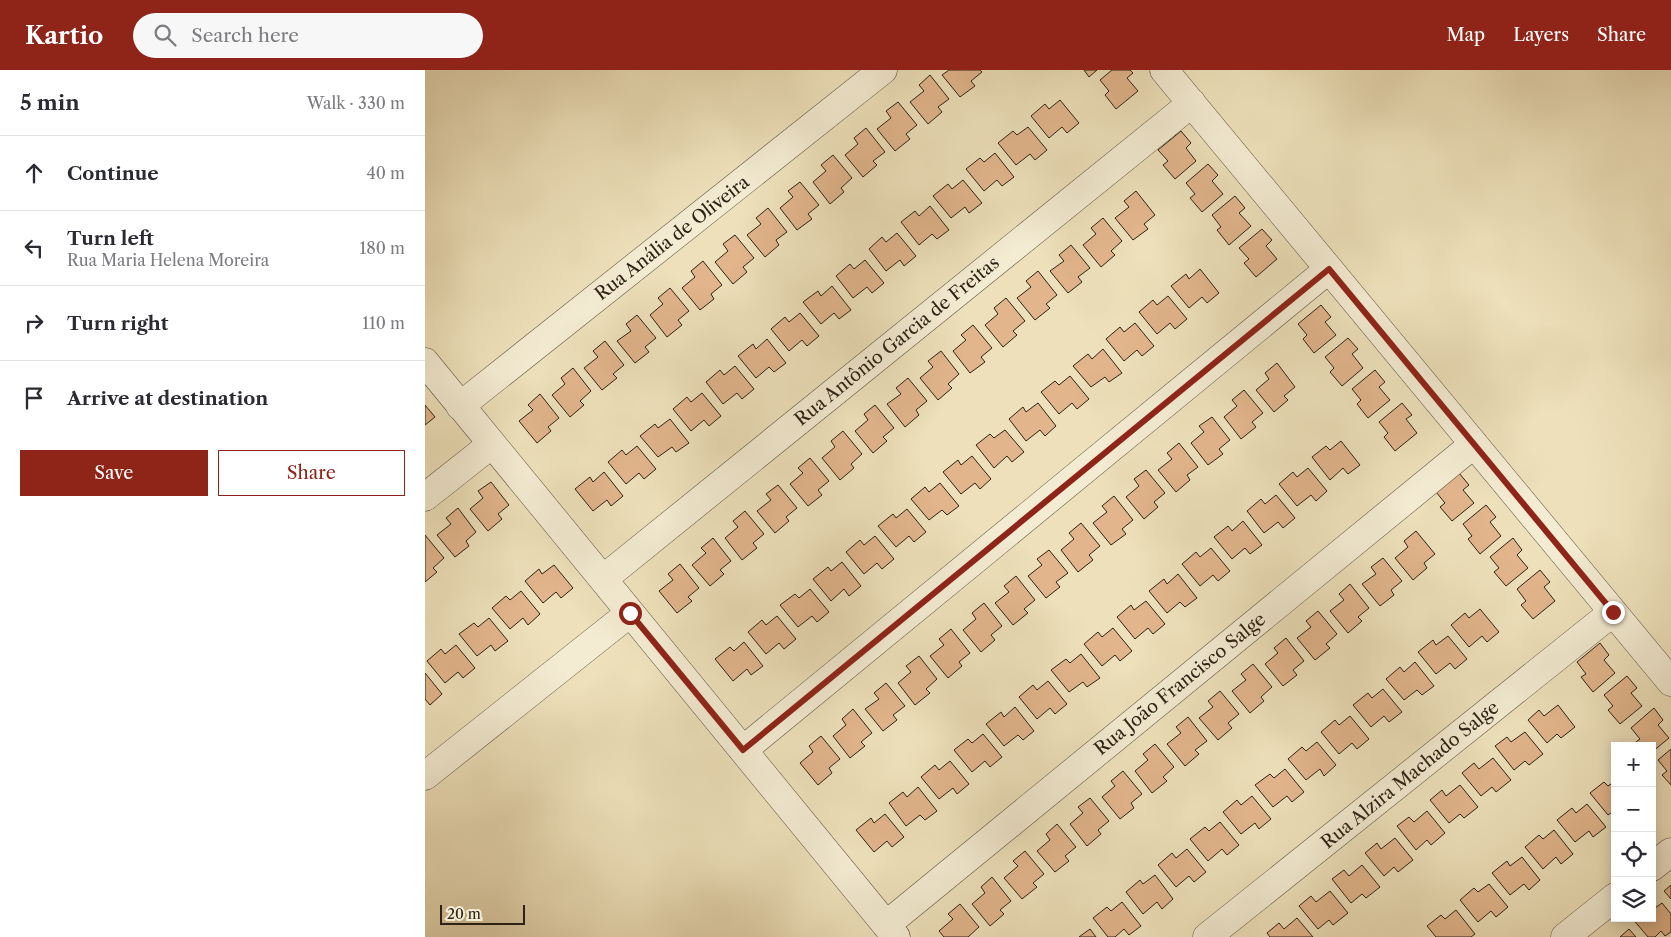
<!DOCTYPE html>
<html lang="en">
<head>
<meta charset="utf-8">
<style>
  :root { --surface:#fff; --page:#f7f7f7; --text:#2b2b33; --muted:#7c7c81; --line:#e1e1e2; --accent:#8f2418 }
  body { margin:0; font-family:"Libre Caslon Text",serif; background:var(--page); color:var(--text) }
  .controls { position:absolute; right:15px; bottom:15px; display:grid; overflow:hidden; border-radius:0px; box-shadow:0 2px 12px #0003 }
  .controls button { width:45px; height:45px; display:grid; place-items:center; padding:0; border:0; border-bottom:1px solid var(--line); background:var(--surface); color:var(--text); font:25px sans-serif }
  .scale { position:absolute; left:15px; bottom:12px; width:85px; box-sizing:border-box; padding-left:5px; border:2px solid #2c2215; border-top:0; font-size:14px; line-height:18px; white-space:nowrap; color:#2c2215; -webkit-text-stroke:4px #f3ebd2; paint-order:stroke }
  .stop { position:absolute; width:15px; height:15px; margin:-11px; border:4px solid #8f2418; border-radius:50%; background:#fff }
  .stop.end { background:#8f2418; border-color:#fff; box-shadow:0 1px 5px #0008 }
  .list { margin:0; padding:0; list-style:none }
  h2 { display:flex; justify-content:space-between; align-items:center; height:65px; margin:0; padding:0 20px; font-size:21px }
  h2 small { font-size:16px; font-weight:400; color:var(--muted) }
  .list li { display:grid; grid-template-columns:32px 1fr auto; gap:15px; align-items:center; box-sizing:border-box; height:75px; padding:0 20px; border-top:1px solid var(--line) }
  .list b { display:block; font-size:19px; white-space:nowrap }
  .list p { margin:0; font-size:16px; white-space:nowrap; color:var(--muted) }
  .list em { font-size:16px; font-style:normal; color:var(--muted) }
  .actions { display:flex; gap:10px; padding:15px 20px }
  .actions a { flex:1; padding:11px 0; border:1px solid var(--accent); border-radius:0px; text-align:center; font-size:18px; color:var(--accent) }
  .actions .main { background:var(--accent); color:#fff }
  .icon { flex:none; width:28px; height:28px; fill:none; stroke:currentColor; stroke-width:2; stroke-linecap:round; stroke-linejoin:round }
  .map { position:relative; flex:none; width:1246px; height:867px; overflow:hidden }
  header { display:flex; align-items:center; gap:30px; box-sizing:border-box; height:70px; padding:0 25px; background:var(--accent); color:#fff }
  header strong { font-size:24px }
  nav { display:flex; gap:28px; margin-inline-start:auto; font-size:18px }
  .search { width:350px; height:45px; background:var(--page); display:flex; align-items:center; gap:12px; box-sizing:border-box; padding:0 18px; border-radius:28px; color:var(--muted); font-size:19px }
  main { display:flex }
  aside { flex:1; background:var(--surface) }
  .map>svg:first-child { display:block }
</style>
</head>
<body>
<header>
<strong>Kartio</strong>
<div class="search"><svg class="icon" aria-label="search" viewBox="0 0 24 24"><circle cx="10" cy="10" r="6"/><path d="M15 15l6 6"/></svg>Search here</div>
<nav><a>Map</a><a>Layers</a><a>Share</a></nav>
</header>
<main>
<aside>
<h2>5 min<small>Walk · 330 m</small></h2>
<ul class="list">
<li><svg class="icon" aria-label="ahead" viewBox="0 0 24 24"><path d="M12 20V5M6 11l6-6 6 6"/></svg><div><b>Continue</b></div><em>40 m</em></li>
<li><svg class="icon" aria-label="left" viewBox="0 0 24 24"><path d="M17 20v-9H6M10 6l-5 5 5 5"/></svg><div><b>Turn left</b><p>Rua Maria Helena Moreira</p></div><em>180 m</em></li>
<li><svg class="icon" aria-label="right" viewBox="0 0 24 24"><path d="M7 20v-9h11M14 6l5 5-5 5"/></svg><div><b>Turn right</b></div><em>110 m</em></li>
<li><svg class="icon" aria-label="arrive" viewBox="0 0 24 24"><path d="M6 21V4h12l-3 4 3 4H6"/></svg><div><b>Arrive at destination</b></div></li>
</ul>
<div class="actions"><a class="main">Save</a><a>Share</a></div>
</aside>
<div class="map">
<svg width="1246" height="867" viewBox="0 0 1246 867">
  <rect width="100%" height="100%" fill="#ede0ba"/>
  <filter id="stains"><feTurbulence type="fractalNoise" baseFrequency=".004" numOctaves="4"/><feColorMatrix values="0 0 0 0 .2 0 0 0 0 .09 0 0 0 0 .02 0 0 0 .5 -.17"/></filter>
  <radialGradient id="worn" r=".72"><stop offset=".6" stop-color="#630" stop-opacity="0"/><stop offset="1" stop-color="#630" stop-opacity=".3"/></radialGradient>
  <path fill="#e2b58c" stroke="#2c2215" d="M524,0h31l2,2 -11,9 4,5 -15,11 -18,-22z
    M659,0h13l-8,7z
    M687,0h18l3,3 -6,5 11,13 -22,18 -11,-14 4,-4 -9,-11z
    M505,5l19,24 -11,8 4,5 -14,12 -18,-22 14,-11 -5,-6z
    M635,30l19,23 -12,10 -5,-6 -13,11 -18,-22 14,-12 4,5z
    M473,32l19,23 -11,9 4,5 -15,12 -18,-22 14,-11 -5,-7z
    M603,57l19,23 -12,10 -5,-6 -14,11 -18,-22 15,-12 4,4z
    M441,58l19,24 -12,9 4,4 -14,12 -18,-22 13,-11 -4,-6z
    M756,61l10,12 -5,5 10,13 -21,18 -12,-14 5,-4 -10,-11z
    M570,83l19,24 -12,9 -5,-6 -13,11 -18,-22 14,-11 4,4z
    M408,85l19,23 -11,10 3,4 -14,12 -17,-22 13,-11 -5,-6z
    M783,94l10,11 -6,6 11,13 -21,18 -12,-14 5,-4 -9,-11z
    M538,110l19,23 -13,10 -4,-6 -14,11 -18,-22 15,-12 4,5z
    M375,112l19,23 -11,9 4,5 -15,11 -17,-22 13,-11 -5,-6z
    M711,121l19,24 -11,9 4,5 -15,11 -18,-22 14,-11 -5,-6z
    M810,126l10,12 -6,5 12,13 -22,19 -12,-15 4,-3 -9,-12z
    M505,136l19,24 -12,9 -5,-5 -13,11 -18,-23 14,-11 4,5z
    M343,138l19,24 -11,8 3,5 -14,12 -18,-22 14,-11 -5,-6z
    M678,148l19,23 -11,10 4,4 -14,12 -18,-22 13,-11 -5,-6z
    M837,159l10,11 -6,6 11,13 -21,18 -12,-14 5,-4 -10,-11z
    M472,163l19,23 -12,10 -4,-6 -14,11 -17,-22 13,-12 4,5z
    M310,165l19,23 -11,9 4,5 -14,12 -18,-22 13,-11 -5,-7z
    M646,175l19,23 -12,9 4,5 -14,11 -18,-22 14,-10 -5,-6z
    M440,190l19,23 -12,10 -5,-6 -14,11 -17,-22 14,-12 4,5z
    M278,191l19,24 -11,9 3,5 -14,11 -18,-22 13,-11 -4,-6z
    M775,199l19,24 -12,10 -5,-6 -13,11 -18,-22 15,-12 3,5z
    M613,201l19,24 -11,9 4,4 -15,12 -18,-22 14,-11 -5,-6z
    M407,216l19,24 -12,9 -5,-6 -13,11 -18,-22 15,-11 3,5z
    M245,218l19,23 -11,9 4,5 -15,12 -17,-22 13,-11 -5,-6z
    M743,226l19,23 -12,10 -5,-6 -13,11 -18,-22 14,-12 4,5z
    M581,228l19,23 -12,10 4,4 -14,12 -18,-22 13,-11 -4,-6z
    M896,235l10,12 -6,5 11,13 -22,18 -11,-14 4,-4 -9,-11z
    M375,243l19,23 -12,10 -5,-6 -13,11 -18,-22 14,-12 4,5z
    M212,245l19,23 -11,9 4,5 -14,11 -18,-22 14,-10 -5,-7z
    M710,253l19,23 -12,10 -5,-6 -13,11 -18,-22 14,-12 4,5z
    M548,255l19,23 -11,9 4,5 -15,11 -17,-22 13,-11 -5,-5z
    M923,268l10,11 -6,5 11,14 -21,18 -12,-14 4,-4 -9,-11z
    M342,269l19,24 -12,9 -5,-5 -13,11 -18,-22 15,-12 3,5z
    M180,271l19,24 -11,9 4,4 -15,12 -18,-22 14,-11 -5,-6z
    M678,279l19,24 -13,9 -4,-5 -14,10 -18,-21 15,-12 4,5z
    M516,281l18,23 -11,10 4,4 -14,12 -18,-22 13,-11 -5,-6z
    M852,293l18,24 -11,9 4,4 -14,12 -18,-22 13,-11 -4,-6z
    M310,296l19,23 -12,10 -5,-6 -14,11 -17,-22 14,-12 4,5z
    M148,298l18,23 -11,10 4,4 -14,12 -18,-22 13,-11 -4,-6z
    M950,300l10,12 -6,5 11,13 -22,18 -11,-14 4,-4 -9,-11z
    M645,306l19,23 -12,10 -5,-6 -13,11 -18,-22 14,-11 4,4z
    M483,308l19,23 -11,9 3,5 -14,12 -18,-23 14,-10 -5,-6z
    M819,320l19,23 -11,9 4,5 -15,12 -17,-22 13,-11 -5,-6z
    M277,323l19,23 -12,10 -5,-6 -13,11 -18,-22 14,-12 4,5z
    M115,324l19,24 -11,9 3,4 -14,12 -18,-22 14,-11 -5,-5z
    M613,333l18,23 -11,10 -5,-6 -14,11 -17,-22 14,-12 3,5z
    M977,333l10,12 -6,4 11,14 -22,18 -11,-14 4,-4 -9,-11z
    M0,335l10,12 -10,8z
    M450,335l19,23 -11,9 4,4 -14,12 -18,-22 13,-11 -4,-6z
    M787,347l18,23 -11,9 4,5 -15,11 -17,-22 13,-11 -5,-6z
    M245,349l19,24 -13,9 -4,-5 -14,10 -18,-21 15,-12 3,4z
    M580,360l19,22 -12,10 -5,-6 -13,12 -18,-23 14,-11 4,4z
    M418,361l19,23 -11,10 3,4 -14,12 -18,-22 13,-11 -4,-6z
    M916,371l19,24 -12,9 -5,-6 -13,12 -18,-23 14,-11 4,4z
    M754,373l19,24 -11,8 3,5 -14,12 -18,-22 14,-11 -5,-6z
    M212,376l19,23 -12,10 -5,-6 -13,11 -18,-22 14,-12 4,5z
    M547,386l19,23 -11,10 -5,-6 -14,11 -18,-22 15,-12 3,5z
    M385,388l19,23 -11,9 4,5 -14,11 -18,-22 13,-11 -5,-5z
    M883,398l19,23 -11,10 -5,-6 -14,11 -18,-22 14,-12 4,5z
    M721,400l19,23 -11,9 4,5 -14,12 -18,-22 13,-11 -5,-7z
    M179,402l19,24 -12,10 -4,-6 -14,11 -18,-22 15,-12 3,5z
    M1034,403l10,12 -6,5 11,13 -22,18 -12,-14 5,-4 -9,-11z
    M66,412l18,23 -11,9 4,5 -14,12 -18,-22 13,-11 -5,-7z
    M515,413l19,23 -12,9 -5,-5 -13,10 -18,-21 14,-12 4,5z
    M353,415l19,23 -11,9 3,4 -14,12 -18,-22 14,-11 -5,-6z
    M851,425l19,23 -12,10 -5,-6 -14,11 -17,-22 14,-12 4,5z
    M689,426l19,24 -11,9 4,5 -15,11 -18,-22 14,-11 -5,-6z
    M1061,435l10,12 -6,5 11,14 -21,18 -12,-15 4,-3 -9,-12z
    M33,438l18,24 -10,9 3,5 -14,11 -18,-22 14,-11 -5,-6z
    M482,439l19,23 -12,10 -5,-6 -13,11 -18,-21 15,-12 3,4z
    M320,441l19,23 -11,9 4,5 -15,12 -17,-22 13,-11 -5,-6z
    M818,451l19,24 -12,9 -5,-6 -13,11 -18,-22 14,-11 4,5z
    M656,453l19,23 -11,9 4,5 -15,12 -17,-22 13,-11 -5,-6z
    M991,461l19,23 -11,9 3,5 -14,12 -18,-22 13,-11 -4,-6z
    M0,465l19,23 -11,10 4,4 -12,10z
    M450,466l19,23 -12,10 -5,-6 -13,11 -18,-22 14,-12 4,5z
    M288,468l18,23 -11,9 4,4 -14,12 -18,-21 14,-12 -5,-5z
    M1088,468l9,12 -5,5 11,13 -22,18 -12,-14 5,-4 -9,-11z
    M786,478l19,23 -12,10 -5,-6 -13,11 -18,-22 14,-12 4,5z
    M624,480l19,23 -12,9 4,5 -14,11 -18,-22 14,-11 -5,-6z
    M958,488l19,23 -11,9 3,5 -14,11 -18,-22 14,-10 -5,-7z
    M417,492l19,24 -12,10 -5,-7 -13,12 -18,-22 15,-12 3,4z
    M255,494l19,24 -11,9 4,4 -15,12 -18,-22 14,-11 -5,-6z
    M129,495l19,23 -12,10 -5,-6 -13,11 -18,-22 14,-12 3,5z
    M1115,500l10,12 -6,5 11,14 -22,18 -12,-14 5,-4 -9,-12z
    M753,504l19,24 -12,9 -5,-5 -13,11 -18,-22 15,-12 3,5z
    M591,506l19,24 -11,9 4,4 -15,12 -18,-22 14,-11 -5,-6z
    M925,514l19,24 -11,9 4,4 -14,12 -18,-22 14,-11 -5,-6z
    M385,519l19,23 -12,10 -5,-6 -14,11 -18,-22 15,-11 4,4z
    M96,521l19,23 -12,11 -5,-7 -13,11 -18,-21 14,-12 4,4z
    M721,531l19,23 -12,10 -5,-6 -13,11 -18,-22 14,-12 3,5z
    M559,533l18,23 -11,9 4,5 -14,12 -18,-22 13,-11 -4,-6z
    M1055,539l19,23 -12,10 -5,-6 -13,11 -18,-22 14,-12 4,5z
    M893,541l19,23 -11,10 4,4 -15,12 -18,-22 14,-11 -5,-6z
    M352,546l19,23 -12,10 -5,-6 -13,11 -18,-22 14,-12 4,5z
    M64,548l19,23 -13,10 -4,-6 -14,11 -18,-22 15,-11 4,4z
    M688,558l19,23 -12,10 -5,-6 -13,11 -18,-22 14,-12 4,5z
    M526,559l19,24 -11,9 3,4 -14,12 -18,-22 14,-11 -5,-6z
    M1023,566l19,23 -12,10 -5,-6 -14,11 -18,-22 15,-12 3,5z
    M861,568l18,23 -11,9 4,5 -14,11 -18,-22 13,-11 -4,-5z
    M319,572l19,24 -12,9 -4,-6 -14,12 -18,-22 15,-12 4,4z
    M1175,573l9,12 -5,5 11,13 -22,19 -12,-15 5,-3 -9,-12z
    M31,575l19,23 -12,10 -5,-6 -13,11 -18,-22 14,-12 4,5z
    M656,584l19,24 -13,9 -4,-5 -14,10 -18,-22 15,-11 4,4z
    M494,586l18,23 -11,10 4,4 -15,12 -17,-22 13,-11 -5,-6z
    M990,592l19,24 -12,9 -5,-5 -13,10 -18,-21 14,-12 4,5z
    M828,594l19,23 -11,10 3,4 -14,12 -18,-22 14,-11 -5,-6z
    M0,603l17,21 -12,11 -5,-6z
    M1202,606l10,12 -6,5 11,13 -22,18 -12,-14 5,-4 -9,-11z
    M623,611l19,23 -12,10 -5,-6 -13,11 -18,-22 14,-12 4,5z
    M461,613l19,23 -12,9 4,5 -14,11 -18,-22 14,-10 -5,-6z
    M958,619l19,23 -13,10 -5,-6 -13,11 -18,-22 15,-12 4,5z
    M795,621l19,23 -11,9 4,5 -14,12 -19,-22 14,-11 -5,-6z
    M1133,635l17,22 -14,11 -4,-4 -10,9 -19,-23 11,-10 5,6z
    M590,637l19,24 -11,9 -5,-5 -14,11 -18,-22 15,-12 3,5z
    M1229,638l9,12 -5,5 11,13 -17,14v-6h-14l-2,-4 4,-3 -9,-11z
    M428,639l19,24 -11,9 4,4 -15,12 -17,-22 13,-11 -4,-6z
    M925,646l19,23 -12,10 -5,-6 -13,11 -18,-22 14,-12 4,5z
    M763,647l19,24 -12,9 4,4 -14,12 -18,-22 14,-11 -5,-6z
    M1100,662l18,22 -14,11 -4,-4 -11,9 -19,-24 12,-9 4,5z
    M558,664l19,23 -12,10 -5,-6 -13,11 -18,-22 14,-11 4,4z
    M396,666l19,23 -11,9 3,5 -14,12 -18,-22 13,-11 -4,-6z
    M892,672l19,23 -12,11 -4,-7 -14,11 -18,-21 14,-12 4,4z
    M730,674l19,23 -11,10 4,4 -15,12 -17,-22 13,-11 -5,-6z
    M1246,679v36l-9,-10 5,-4 -9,-11z
    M1068,688l18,22 -15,12 -4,-5 -11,9 -19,-23 12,-10 5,6z
    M525,691l19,23 -12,10 -4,-6 -14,11 -18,-22 14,-12 4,5z
    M860,699l19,23 -12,10 -5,-6 -14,11 -18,-22 15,-11 4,4z
    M698,701l19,23 -11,9 3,5 -14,11 -18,-22 13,-11 -4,-5z
    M1190,711v29l-7,5 -18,-22 14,-11 4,4z
    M1035,715l18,22 -14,11 -4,-4 -11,9 -19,-23 12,-10 4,6z
    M493,717l19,24 -12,9 -5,-5 -14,11 -17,-23 14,-11 4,5z
    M827,726l19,23 -12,10 -4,-6 -14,11 -18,-22 14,-12 4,5z
    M665,728l19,23 -11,9 3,4 -14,12 -17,-22 13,-11 -5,-6z
    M1162,734l19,23 -13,10 -4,-6 -14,11 -18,-22 15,-12 4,5z
    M1002,741l18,22 -14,12 -4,-5 -11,10 -19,-24 12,-9 5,5z
    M460,744l19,23 -12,10 -5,-6 -13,11 -18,-22 15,-12 3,5z
    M795,752l19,23 -12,10 -5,-6 -14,12 -18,-22 15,-12 4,4z
    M632,754l19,23 -11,9 4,5 -14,11 -18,-21 13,-11 -4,-6z
    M1129,760l19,24 -12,10 -5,-7 -13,12 -18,-22 14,-12 4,4z
    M970,768l18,22 -15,12 -4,-5 -10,9 -19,-23 12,-10 4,6z
    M762,779l19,23 -12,10 -5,-6 -13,11 -18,-22 14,-12 4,5z
    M600,781l19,23 -11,9 4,4 -15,12 -18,-21 14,-12 -5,-5z
    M1097,787l18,23 -11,10 -5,-6 -14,11 -18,-22 15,-12 3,5z
    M937,795l18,22 -14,11 -4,-4 -11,9 -19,-24 12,-9 5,6z
    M730,805l18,24 -11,10 -5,-7 -14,12 -17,-22 14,-12 3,4z
    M567,807l19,24 -11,9 4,4 -14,12 -18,-22 13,-11 -4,-6z
    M1064,814l19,23 -12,10 -5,-6 -13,11 -18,-22 14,-12 4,4z
    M1246,815v14l-7,-8z
    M905,821l18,22 -15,12 -4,-5 -11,9 -19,-23 12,-10 5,6z
    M697,832l19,24 -12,9 -5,-6 -9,8h-7l-15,-19 14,-11 4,4z
    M1237,833l9,11v18l-6,4 -4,-5 -6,6h-7l-16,-19h20v-8z
    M535,834l19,23 -11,10h-24l-5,-6 14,-12 -5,-5z
    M1031,840l19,24 -4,3h-35l-9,-11 14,-11 4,4z
    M872,848l16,19h-43l-3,-4 12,-10 5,6z
    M665,859l6,8h-17z
    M1204,859l7,8h-16z"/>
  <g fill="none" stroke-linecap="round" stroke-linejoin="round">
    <g stroke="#5c523e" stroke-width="29">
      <path id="street" d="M739,0l507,612
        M0,292l471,575
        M35,336l423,-336
        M0,427l67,-53
        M178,509l589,-476
        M318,680l586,-481
        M0,706l205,-163
        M1227,797l19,-15
        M461,855l588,-481
        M782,867l406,-325
        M1140,867l50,-40"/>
    </g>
    <use href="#street" stroke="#f3ebd2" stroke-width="28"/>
  </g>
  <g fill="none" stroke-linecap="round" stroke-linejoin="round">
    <path stroke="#8f2418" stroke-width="6" d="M205,543l113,137 586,-481 284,343"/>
  </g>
  <g text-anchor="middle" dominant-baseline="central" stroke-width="4" stroke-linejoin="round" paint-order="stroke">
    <g font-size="18" fill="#2c2215" stroke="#f3ebd2">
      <text transform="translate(247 168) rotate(-38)">Rua Anália de Oliveira</text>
      <text transform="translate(472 271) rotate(-39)">Rua Antônio Garcia de Freitas</text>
      <text transform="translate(755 614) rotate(-39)">Rua João Francisco Salge</text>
      <text transform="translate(985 705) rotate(-39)">Rua Alzira Machado Salge</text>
    </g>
  </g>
  <rect width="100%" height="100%" filter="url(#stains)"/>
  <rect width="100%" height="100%" fill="url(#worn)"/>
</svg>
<div class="controls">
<button>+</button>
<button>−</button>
<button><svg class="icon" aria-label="locate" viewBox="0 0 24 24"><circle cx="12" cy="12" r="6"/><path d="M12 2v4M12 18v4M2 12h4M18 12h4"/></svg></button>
<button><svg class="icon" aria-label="layers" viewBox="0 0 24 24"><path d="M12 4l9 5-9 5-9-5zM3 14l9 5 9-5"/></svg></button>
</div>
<div class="scale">20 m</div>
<div class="stop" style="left:205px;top:543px"></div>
<div class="stop end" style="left:1188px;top:542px"></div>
</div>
</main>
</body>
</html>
